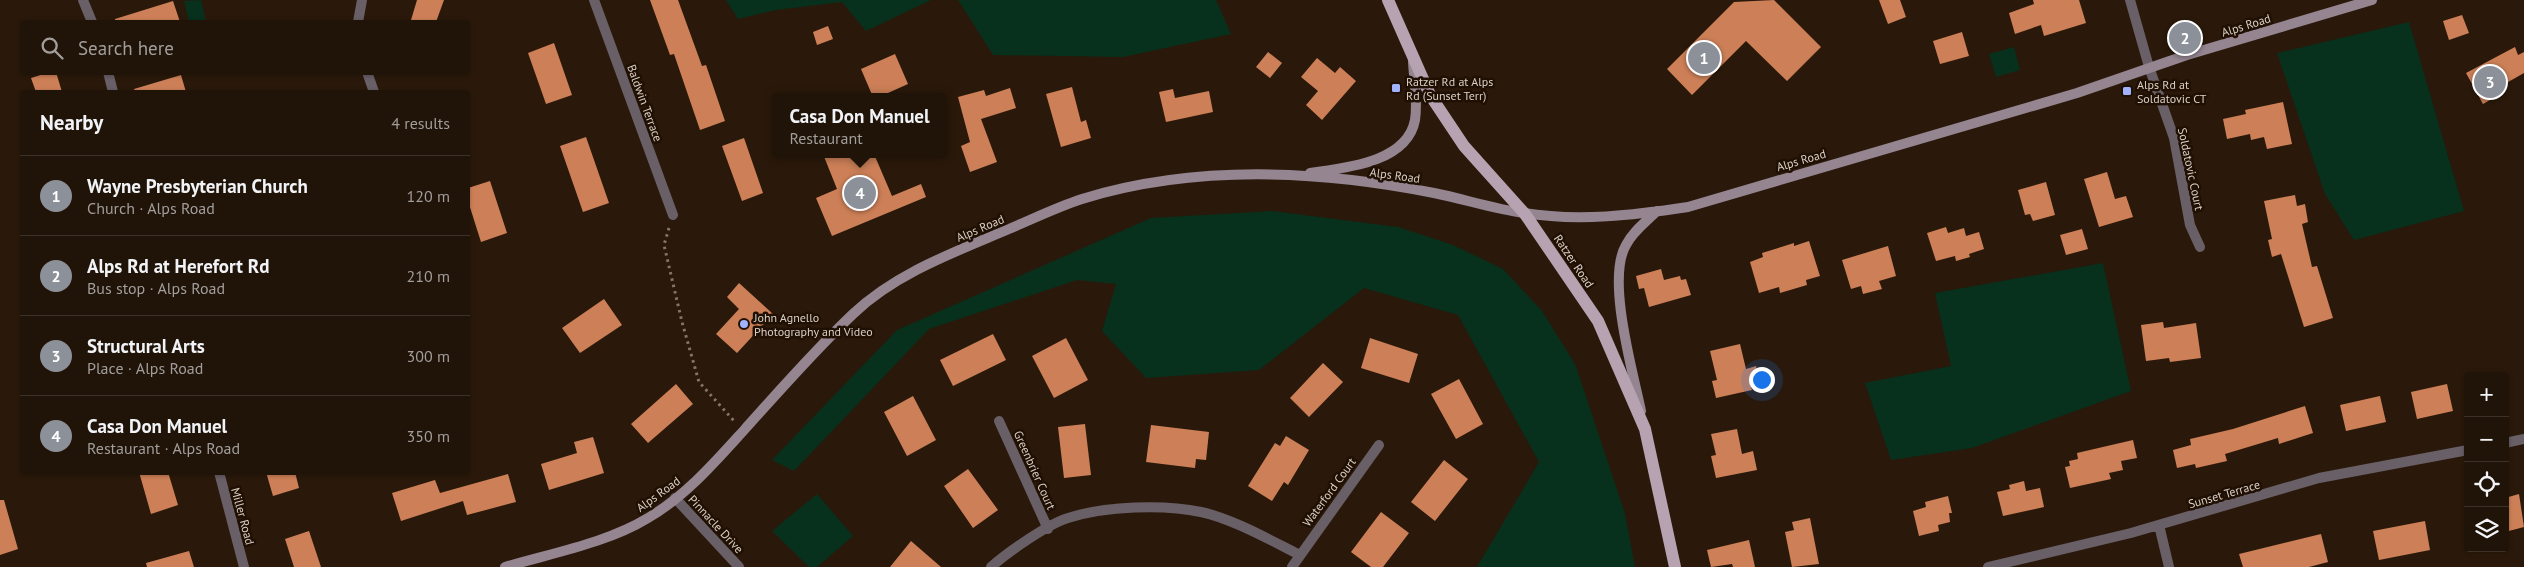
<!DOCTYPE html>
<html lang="en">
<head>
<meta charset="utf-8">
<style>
  :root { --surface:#201308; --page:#2d2016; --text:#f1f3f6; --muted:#a29e9c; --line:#3d3229; --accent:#8c9099 }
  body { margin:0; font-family:"PT Sans",sans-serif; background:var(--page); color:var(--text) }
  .controls { position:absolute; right:15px; bottom:15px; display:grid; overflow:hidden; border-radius:5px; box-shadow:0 1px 4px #0004 }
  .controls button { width:45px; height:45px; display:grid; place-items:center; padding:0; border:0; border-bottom:1px solid var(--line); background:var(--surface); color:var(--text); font:25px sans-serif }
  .you { position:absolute; left:1761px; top:379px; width:18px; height:18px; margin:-12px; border:4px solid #fff; border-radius:50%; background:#1a73e8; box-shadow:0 0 0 8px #1a73e833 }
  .badge { display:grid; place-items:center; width:32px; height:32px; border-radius:50%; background:var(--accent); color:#fff; font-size:16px; font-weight:700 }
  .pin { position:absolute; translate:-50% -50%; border:2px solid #fff; box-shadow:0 1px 5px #0006 }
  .popup { position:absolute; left:772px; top:93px; width:175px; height:65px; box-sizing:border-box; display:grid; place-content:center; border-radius:5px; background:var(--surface); filter:drop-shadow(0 1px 4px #0005); font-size:16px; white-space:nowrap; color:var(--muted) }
  .popup b { font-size:19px; color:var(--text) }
  .popup::after { content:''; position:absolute; left:50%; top:100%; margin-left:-10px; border:10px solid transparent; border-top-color:var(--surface) }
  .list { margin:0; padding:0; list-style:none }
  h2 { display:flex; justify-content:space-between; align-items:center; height:65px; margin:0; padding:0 20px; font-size:21px }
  h2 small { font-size:16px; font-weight:400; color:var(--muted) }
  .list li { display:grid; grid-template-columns:32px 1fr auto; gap:15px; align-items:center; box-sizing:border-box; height:80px; padding:0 20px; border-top:1px solid var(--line) }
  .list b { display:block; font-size:19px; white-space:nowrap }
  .list p { margin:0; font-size:16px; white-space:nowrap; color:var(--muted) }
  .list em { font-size:16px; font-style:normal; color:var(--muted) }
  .icon { flex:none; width:28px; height:28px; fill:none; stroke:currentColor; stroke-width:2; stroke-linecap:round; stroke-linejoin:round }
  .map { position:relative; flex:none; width:2524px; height:567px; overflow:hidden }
  .search { position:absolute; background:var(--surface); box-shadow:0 1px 4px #0004; left:20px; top:20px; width:450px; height:55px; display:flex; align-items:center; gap:12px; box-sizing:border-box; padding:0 18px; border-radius:5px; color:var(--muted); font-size:19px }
  .panel { position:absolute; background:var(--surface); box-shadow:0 1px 4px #0004; left:20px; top:90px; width:450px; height:385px; border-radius:5px }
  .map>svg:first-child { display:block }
</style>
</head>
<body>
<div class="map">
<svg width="2524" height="567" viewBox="0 0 2524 567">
  <rect width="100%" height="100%" fill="#2a190a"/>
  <path fill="#07301d" d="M201,0l5,22h-17l-5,-21z
    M726,0h205l-65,31 -24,-29 -66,8 -38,9z
    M958,0h258l15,34 -108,23 -130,-2z
    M2409,22l55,189 -110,29 -29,-46 -48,-141z
    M2014,47l6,23 -24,7 -7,-23z
    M1272,211l126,16 55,18 50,24 39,42 33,53 50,150 10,53h-158l62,-105 -81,-147 -94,-27 -105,82 -113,8 -44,-47 14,-47 -39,-4 -148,49 -135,142 -22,-11 125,-130 254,-112z
    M2103,263l28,128 -159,57 -81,12 -26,-77 86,-17 -16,-73z
    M817,494l36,42 -36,31h-8l-37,-36z"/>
  <path fill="#cd8058" d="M417,0h27l-8,22h-17l-8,-2z
    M650,0h28l24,66 4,-1 19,56 -25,9 -26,-76 -4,1z
    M1774,0l47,47 -34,34 -41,-40 -54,54 -25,-26 67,-67z
    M1879,0h21l6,17 -18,7z
    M2033,0h46l7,23 -42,13 -3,-11 -26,9 -6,-21 25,-9z
    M173,1l7,21h-65v-3z
    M2462,15l7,18 -20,7 -6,-19z
    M828,26l5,13 -16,6 -4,-13z
    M1962,32l7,24 -29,8 -7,-23z
    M554,43l18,52 -26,9 -18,-51z
    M2515,47l3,8 6,-3v21l-30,17 3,6 -14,8 -17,-31z
    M1268,52l14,11 -12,15 -14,-11z
    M895,54l13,30 -29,13h-6l-12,-28z
    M1317,58l18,15 5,-6 16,14 -34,39 -16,-15 12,-14 -17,-14z
    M50,72h6l6,20h-26l-5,-14z
    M181,75l5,17h-51l-1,-3z
    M1072,87l9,35 5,-2 5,18 -30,9 -15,-53z
    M1010,88l6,20 -35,11 16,43 -27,10 -9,-26 9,-4 -12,-45 26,-7 2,6z
    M1173,89l2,9 34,-7 4,21 -47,10 -7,-30z
    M2283,102l9,42 -25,5 -3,-12 -13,3 -1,-6 -23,5 -4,-20 23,-5 -1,-4z
    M586,137l23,66 -26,9 -23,-66z
    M744,138l19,55 -21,8 -20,-55z
    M823,154h51l18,42 29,-12 5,13 -94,39 -16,-38 21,-9z
    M2107,172l8,27 11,-3 7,21 -34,10 -15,-48z
    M490,181l17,52 -26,9 -13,-41v-13z
    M2046,182l9,33 -22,6 -3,-7 -5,1 -7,-25z
    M2295,195l2,11 8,-2 3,18 -6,2 10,43 5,-1 16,52 -29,9 -23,-73 -9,3 -4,-17 4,-1 -8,-38z
    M1946,227l2,6 16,-5 2,8 13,-4 5,17 -15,5 1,3 -14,4 -1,-5 -19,5 -9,-28z
    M2082,229l6,20 -22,6 -6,-20z
    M1809,241l11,35 -14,4 1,5 -27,8 -1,-6 -20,6 -9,-31 13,-5 -1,-4 32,-10v3z
    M1888,246l8,30 -17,5 3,8 -19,5 -2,-8 -10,3 -9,-29z
    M1661,269l3,11 16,-4 1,4 5,-1 5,16 -42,12 -5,-19 -5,1 -3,-13z
    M739,283l34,31 -36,39 -21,-19 23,-25 -12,-12z
    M604,299l18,26 -42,28 -18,-25z
    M2163,322l1,6 32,-5 5,35 -31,4 -1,-4 -23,3 -5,-36z
    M993,334l13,26 -53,26 -13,-26z
    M1066,338l22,42 -34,18 -22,-42z
    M1370,338l48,16 -9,29 -48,-15z
    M1740,344l6,25 10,-3 4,15 -10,3 2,6 -36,8 -4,-17 5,-1 -7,-29z
    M1323,363l20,19 -34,35 -19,-19z
    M1459,379l24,45 -27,15 -25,-45z
    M676,384l17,20 -45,39 -17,-19z
    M2447,384l6,27 -36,8 -6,-27z
    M913,396l23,44 -29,16 -23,-44z
    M2380,396l6,26 -40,9 -6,-26z
    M2305,406l8,27 -34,11 -1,-6 -53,16 2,7 -31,7 -1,-4 -18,4 -4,-18 18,-5 -1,-6 43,-10z
    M1085,424l6,51 -27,3 -6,-51z
    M1151,425l58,7 -3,28 -10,-1 -1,9 -49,-6z
    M1737,429l5,25 11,-3 4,19 -41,8 -5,-22 5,-1 -5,-21z
    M1286,436l23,14 -21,35 -4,-3 -12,19 -24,-15 27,-43 5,3z
    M593,437l11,36 -55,17 -8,-26 36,-11 -3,-11z
    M2133,440l4,18 -16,3 2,9 -14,3 2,6 -41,9 -5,-21 5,-1 -1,-5 9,-2 -1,-6z
    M1444,460l24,19 -33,42 -24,-19z
    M968,469l30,41 -25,18 -29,-42z
    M139,472h29l10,33 -27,9z
    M266,472h29l4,16 -26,8z
    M508,474l8,28 -49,13 -4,-14 -62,20 -9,-28 43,-13 5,13z
    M2024,481l2,10 14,-3 4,19 -41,9 -6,-24 13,-3 -1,-4z
    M2519,494l5,33 -19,5v-34z
    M1948,496l4,17h-3l1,9 -12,3 1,6 -20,5 -6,-25 13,-4 -1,-5z
    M0,500h4l14,49 -18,6z
    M1381,512l28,21 -26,34h-12l-20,-15z
    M1810,518l9,46 -27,3 -7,-35 9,-2 -2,-8z
    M2425,521l5,29 -51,10 -6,-29z
    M309,531l12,36h-27l-9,-28z
    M2321,534l7,28 -19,5h-66l-4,-13z
    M1749,540l6,27h-22l-1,-3 -21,3 -4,-17z
    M911,541l30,26h-51z
    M189,551l5,16h-47l-1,-4z"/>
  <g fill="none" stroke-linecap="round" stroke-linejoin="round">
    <path stroke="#837669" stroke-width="3" stroke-dasharray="2.5 4" stroke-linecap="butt" d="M669,228l-5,17 18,77 17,60 36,40"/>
    <path stroke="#695f67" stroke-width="10" d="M83,0l9,22
      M594,0l79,215
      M2130,0l19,67 25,71 16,87 10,22
      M358,22l4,-22
      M108,72l5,20
      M367,72l7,20
      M999,421l49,108
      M2505,443l19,-4
      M219,472l25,95
      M675,498l64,69
      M2159,525l10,42
      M991,567c17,-15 57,-43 77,-49 37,-12 96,-14 133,-6 30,6 71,29 99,43
      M1292,567l87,-122
      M1988,567l143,-34 188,-55 149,-28"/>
    <path stroke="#948591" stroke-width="10" d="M1310,173c34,-5 97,-10 105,-53 3,-18 -1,-40 -2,-58
      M1641,411c-8,-39 -35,-132 -15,-166 7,-14 20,-23 31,-34
      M505,567c47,-14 102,-24 143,-49 38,-22 68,-57 97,-89 35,-39 70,-79 108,-115 43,-41 102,-62 156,-85 24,-10 48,-22 73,-30 114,-35 236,-29 352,-6 30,6 60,16 90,20 54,9 111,2 164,-6l389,-114 110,-38 185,-55"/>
    <path stroke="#b6a2b1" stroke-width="12" d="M1388,0l42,95 34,51 61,68 73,107 47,108 30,138"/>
  </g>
  <g fill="#a1b3fd" stroke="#201003" stroke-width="2">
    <rect x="1391" y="83" width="10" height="10" rx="2.5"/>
    <rect x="2122" y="86" width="10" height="10" rx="2.5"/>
    <circle cx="744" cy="324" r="5"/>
  </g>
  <g text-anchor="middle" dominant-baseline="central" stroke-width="5" stroke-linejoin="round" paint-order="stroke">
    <g font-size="12" fill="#dacfc5" stroke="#201003">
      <text transform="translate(2246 25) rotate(-17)">Alps Road</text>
      <text transform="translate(645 103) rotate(70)">Baldwin Terrace</text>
      <text transform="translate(1801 160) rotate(-16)">Alps Road</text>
      <text transform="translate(2191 169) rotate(78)">Soldatovic Court</text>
      <text transform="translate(1395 175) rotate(8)">Alps Road</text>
      <text transform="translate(980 228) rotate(-23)">Alps Road</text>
      <text transform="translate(1574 261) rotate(56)">Ratzer Road</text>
      <text transform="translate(1035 470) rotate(66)">Greenbrier Court</text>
      <text transform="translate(1329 492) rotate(-54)">Waterford Court</text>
      <text transform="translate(658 494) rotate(-36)">Alps Road</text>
      <text transform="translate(2224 494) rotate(-16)">Sunset Terrace</text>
      <text transform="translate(243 516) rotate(75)">Miller Road</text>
      <text transform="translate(716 524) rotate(47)">Pinnacle Drive</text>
    </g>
    <g font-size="12" fill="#dacfc5" stroke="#201003" text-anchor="start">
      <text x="1406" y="81">Ratzer Rd at Alps<tspan x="1406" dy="14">Rd (Sunset Terr)</tspan></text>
      <text x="2137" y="84">Alps Rd at<tspan x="2137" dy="14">Soldatovic CT</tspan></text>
      <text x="754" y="317">John Agnello<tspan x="754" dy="14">Photography and Video</tspan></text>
    </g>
  </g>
</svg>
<div class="controls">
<button>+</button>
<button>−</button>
<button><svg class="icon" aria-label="locate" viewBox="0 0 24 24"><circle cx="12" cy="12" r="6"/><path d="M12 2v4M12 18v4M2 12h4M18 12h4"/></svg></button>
<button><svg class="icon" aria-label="layers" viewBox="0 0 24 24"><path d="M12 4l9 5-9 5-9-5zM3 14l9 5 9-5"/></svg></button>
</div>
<div class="you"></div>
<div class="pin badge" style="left:1704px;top:58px">1</div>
<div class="pin badge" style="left:2185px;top:38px">2</div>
<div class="pin badge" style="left:2490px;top:82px">3</div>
<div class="pin badge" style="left:860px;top:193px">4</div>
<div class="popup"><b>Casa Don Manuel</b>Restaurant</div>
<div class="search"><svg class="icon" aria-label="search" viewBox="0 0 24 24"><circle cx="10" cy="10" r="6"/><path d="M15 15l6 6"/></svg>Search here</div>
<section class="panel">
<h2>Nearby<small>4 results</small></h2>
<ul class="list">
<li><span class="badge">1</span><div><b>Wayne Presbyterian Church</b><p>Church · Alps Road</p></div><em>120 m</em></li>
<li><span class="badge">2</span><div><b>Alps Rd at Herefort Rd</b><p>Bus stop · Alps Road</p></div><em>210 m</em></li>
<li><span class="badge">3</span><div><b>Structural Arts</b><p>Place · Alps Road</p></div><em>300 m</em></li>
<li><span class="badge">4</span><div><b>Casa Don Manuel</b><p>Restaurant · Alps Road</p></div><em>350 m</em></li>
</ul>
</section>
</div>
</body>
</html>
